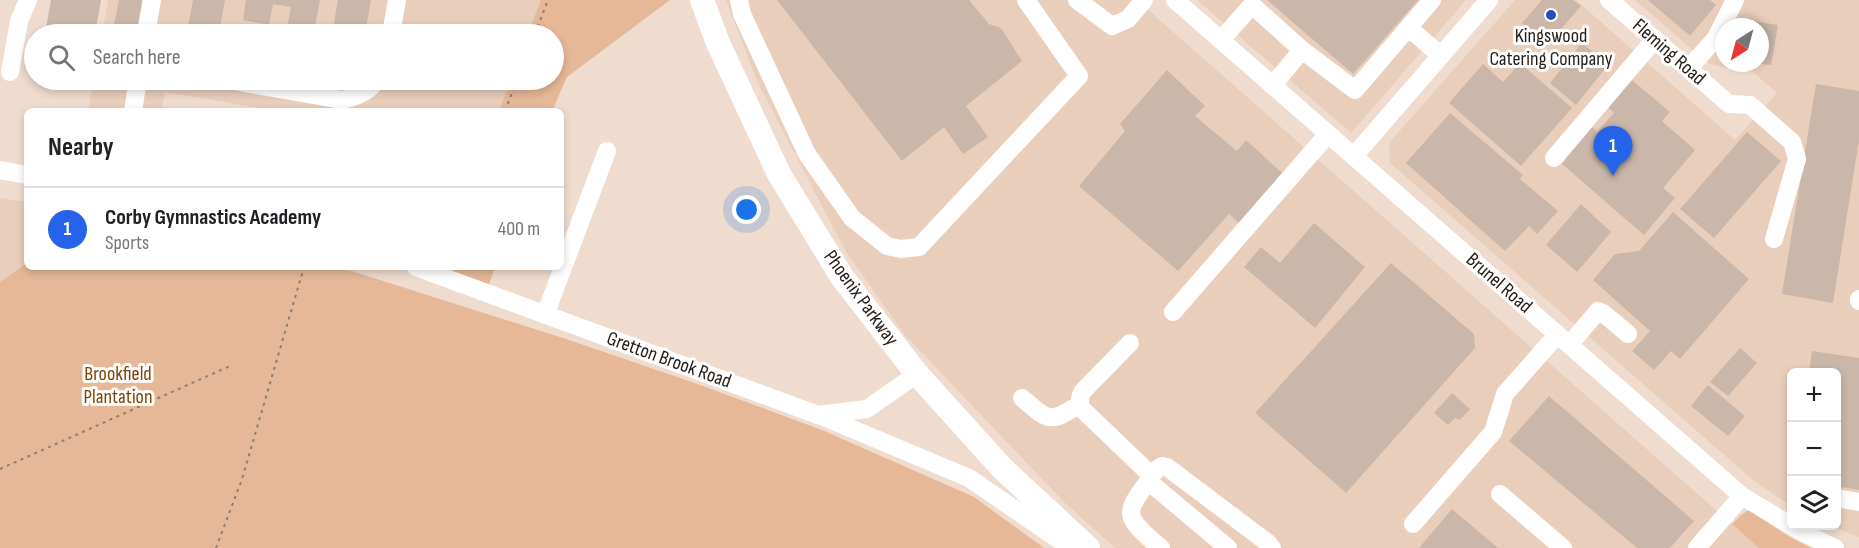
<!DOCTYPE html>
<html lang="en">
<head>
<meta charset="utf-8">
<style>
  :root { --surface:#fff; --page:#f2f2f2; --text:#202124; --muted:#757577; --line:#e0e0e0; --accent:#2563eb }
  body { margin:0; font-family:"Sofia Sans Condensed",sans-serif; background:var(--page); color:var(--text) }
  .controls { position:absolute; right:18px; bottom:18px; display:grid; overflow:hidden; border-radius:9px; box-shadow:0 3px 9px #0003 }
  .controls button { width:54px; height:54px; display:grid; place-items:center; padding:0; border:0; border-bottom:2px solid var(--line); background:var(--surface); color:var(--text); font:30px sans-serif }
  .compass { position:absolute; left:1715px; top:18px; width:54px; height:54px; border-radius:50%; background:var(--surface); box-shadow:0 3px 9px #0003; rotate:216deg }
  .you { position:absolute; left:747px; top:210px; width:21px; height:21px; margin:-15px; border:4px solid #fff; border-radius:50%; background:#1a73e8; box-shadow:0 0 0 9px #1a73e833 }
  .badge { display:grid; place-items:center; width:39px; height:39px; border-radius:50%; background:var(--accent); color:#fff; font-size:20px; font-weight:700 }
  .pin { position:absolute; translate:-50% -50px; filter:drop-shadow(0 2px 3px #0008) }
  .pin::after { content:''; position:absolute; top:32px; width:21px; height:18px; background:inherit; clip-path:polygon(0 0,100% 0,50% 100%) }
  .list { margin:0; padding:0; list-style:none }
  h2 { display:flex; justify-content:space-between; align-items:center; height:78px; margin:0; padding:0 24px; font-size:26px }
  h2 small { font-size:20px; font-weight:400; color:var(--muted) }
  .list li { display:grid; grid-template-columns:39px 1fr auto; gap:18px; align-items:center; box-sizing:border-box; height:84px; padding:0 24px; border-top:2px solid var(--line) }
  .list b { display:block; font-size:22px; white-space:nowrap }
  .list p { margin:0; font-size:20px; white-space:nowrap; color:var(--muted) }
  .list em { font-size:20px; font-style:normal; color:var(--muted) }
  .icon { flex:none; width:33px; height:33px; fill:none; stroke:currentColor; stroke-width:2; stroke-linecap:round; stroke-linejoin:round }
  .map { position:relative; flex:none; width:1859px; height:548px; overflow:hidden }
  .search { position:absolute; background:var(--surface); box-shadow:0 3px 9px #0003; left:24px; top:24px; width:540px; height:66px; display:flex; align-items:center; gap:15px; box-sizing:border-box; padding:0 21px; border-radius:33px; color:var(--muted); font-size:22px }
  .panel { position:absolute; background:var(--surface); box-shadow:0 3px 9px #0003; left:24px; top:108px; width:540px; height:162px; border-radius:9px }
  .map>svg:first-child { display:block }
</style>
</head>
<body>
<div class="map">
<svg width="1859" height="548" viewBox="0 0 1859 548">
  <rect width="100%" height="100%" fill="#efdccf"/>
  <path fill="#e9cebc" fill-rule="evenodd" d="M108,0h435l-13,34h-428z
    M726,0h411l622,548h-644l-51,-46 -159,-167 -59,-83 -89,-171z
    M1197,0h269l-115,133z
    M1515,0h61l159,140 42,-47 -23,-20 -45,-9 -74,-64h224v537l-28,-11h5v-154h-44l-1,134 -38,-26 -363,-317 -1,-20zM1724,27h36v36h-36z
    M94,80h419l-12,31h-225l-111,-19 -4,19h-73z
    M0,198l27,4v61l-27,19z"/>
  <path fill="#e6b898" d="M541,0h129l-103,77 -15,34h-53l12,-31h43v-46h-26z
    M27,263v4h312l224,71 129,44 130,48 152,67 70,51h-1044v-266z
    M434,267h61l-6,18z
    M1749,510l39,26 23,12h-52l-27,-24 9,-9z"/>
  <path fill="#cab7aa" d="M51,0h50l-6,34h-50z
    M119,0h23l-6,34h-24z
    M193,0h32l-6,34 -32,-2z
    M246,0h74l-6,32 -27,-4 4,-21 -18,-3 -4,21 -26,-5z
    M338,0h33l-6,34h-33z
    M777,0h192l20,24 12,4 21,33 -56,45 22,31 -25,17 -19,-27 -42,34z
    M1267,0h151l-65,74z
    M1542,0h31l8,6 -33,38 -26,-21z
    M1648,0h62l6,5 -26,31z
    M1739,19l39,6 -7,40 -11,-1v-37h-23z
    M1582,43l26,22 -32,40 -26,-22z
    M1520,63l52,45 -51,58 -72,-63 34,-39 20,18z
    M1167,70l38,36 -10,10 42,35 9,-11 36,33 -43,50 -10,-9 -51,57 -99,-85 46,-55 -5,-7z
    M108,80h20v4z
    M1632,80l38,32 -8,9 33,29 -32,38 12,10 -31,37 -82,-71 30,-37 5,5 17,-19 -6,-6z
    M1816,84l43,7v49l-26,163 -51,-9z
    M1450,113l73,62 -3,4 38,32 -21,23 -8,-8 -24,25 -99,-88z
    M1747,132l34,29 -67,77 -34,-29z
    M1581,204l30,28 -34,40 -31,-27z
    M1673,212l76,67 -69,80 -9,-8 -17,19 -22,-19 18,-20 -57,-51 22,-26 24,-3z
    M1314,223l51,44 -50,61 -71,-61 17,-20 19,16z
    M1391,263l83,71 1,14 -129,145 -91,-80z
    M1740,348l17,15 -29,33 -18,-14z
    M1812,351l47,7v132l-23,-4v-114h-27z
    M1708,385l37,31 -17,20 -37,-30z
    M1452,393l18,16 -10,11 -5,-2 -7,7 -14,-12z
    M1549,396l145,125 -24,27h-33l-128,-107z
    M1452,509l46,39h-79z"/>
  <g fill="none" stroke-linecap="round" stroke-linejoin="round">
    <path stroke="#8c7f76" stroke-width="2" stroke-dasharray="3 4.5" stroke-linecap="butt" d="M535,34l13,-34
      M505,111l12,-31
      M0,469l230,-103
      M216,548l26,-69 62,-212"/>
    <path stroke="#fff" stroke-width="18" d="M739,0l3,14 65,140 45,64 35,28 14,3 18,-2 160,-171 -53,-76
      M1077,0l35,26 16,-7 16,-19
      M1175,0l567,496 58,35 35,17
      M1609,0l120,104 21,1 42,37 5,17 -23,80
      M1409,28l31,27
      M146,34l6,-34
      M391,34l6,-34
      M1221,40l31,-35 50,45 -29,35
      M1302,50l53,40 77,-90
      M1689,68l27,-30 19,-38
      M10,72l9,-51 9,-21
      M228,80l114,20c14,-3 27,-8 35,-20
      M133,111l5,-31
      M1354,156l135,-156
      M1554,158l101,-119
      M0,170l27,5
      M416,267l402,148 49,-6 50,-35
      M1859,301v-2
      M1173,312l155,-178
      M545,315l62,-164
      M1130,343l-47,48c-4,6 -4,11 -1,18l70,67
      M1569,345l29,-34 5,2 25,21
      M1022,398c27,23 27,26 58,6
      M819,415l150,63 102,70
      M1148,481l80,67
      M1500,494l63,54
      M1836,498l23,4
      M1413,524l80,-92 12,-38 52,-59
      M1161,548c-44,-36 -34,-36 -5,-78l6,-4 5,1 101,76 4,5
      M1697,548l45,-52"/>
    <path stroke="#fff" stroke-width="24" d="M702,0l16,43 61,131 63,103 75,97 85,94 86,80"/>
  </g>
  <circle fill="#2b4bbb" stroke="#fff" stroke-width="2" cx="1551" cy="15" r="6"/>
  <g text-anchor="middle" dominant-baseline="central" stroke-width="6" stroke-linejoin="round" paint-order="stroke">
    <g font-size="20" fill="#231c18" stroke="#fff">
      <text x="1551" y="36">Kingswood<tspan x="1551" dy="23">Catering Company</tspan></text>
    </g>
    <g font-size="20" fill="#231c18" stroke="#fff">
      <text transform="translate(1669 52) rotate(41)">Fleming Road</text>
      <text transform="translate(1499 283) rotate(41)">Brunel Road</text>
      <text transform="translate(861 298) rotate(54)">Phoenix Parkway</text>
      <text transform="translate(669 360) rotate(20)">Gretton Brook Road</text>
    </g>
    <g font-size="20" fill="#7e4205" stroke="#fff">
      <text x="118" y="374">Brookfield<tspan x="118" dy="23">Plantation</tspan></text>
    </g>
  </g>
</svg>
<div class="controls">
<button>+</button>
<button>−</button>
<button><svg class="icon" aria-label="layers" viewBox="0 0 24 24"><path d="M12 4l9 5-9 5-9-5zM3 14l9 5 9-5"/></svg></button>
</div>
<svg class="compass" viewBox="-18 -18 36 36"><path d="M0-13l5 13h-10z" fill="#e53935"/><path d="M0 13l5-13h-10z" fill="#757577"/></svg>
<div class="you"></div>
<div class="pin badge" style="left:1613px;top:176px">1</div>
<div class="search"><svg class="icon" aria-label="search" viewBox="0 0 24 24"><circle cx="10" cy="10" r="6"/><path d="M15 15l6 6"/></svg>Search here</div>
<section class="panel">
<h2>Nearby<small></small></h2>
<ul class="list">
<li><span class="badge">1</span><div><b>Corby Gymnastics Academy</b><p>Sports</p></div><em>400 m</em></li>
</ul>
</section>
</div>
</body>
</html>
